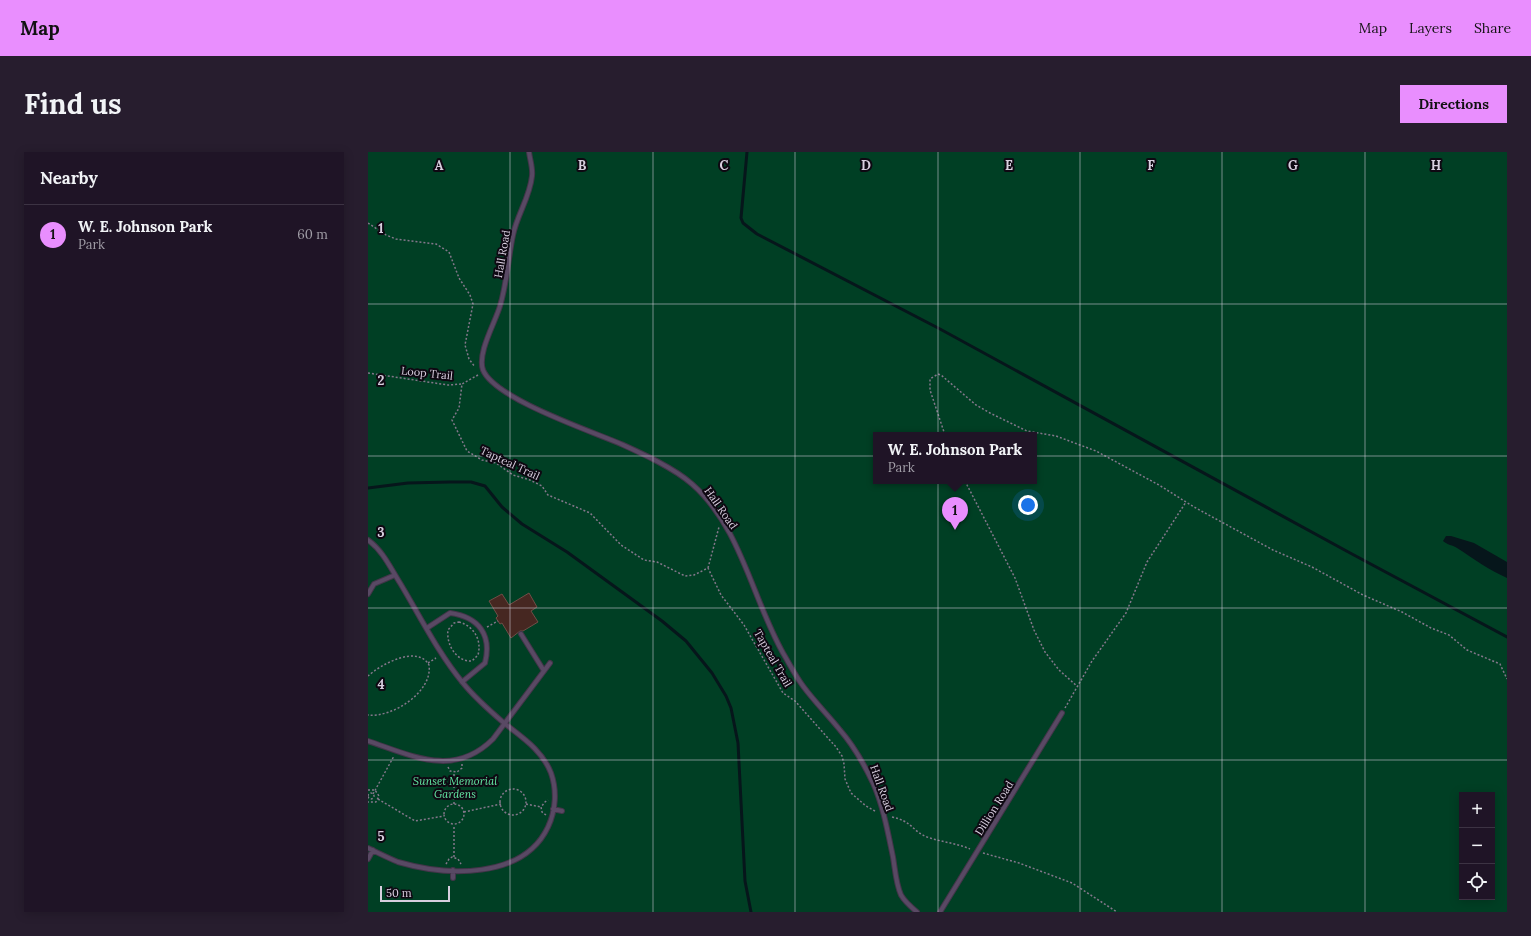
<!DOCTYPE html>
<html lang="en">
<head>
<meta charset="utf-8">
<style>
  :root { --surface:#1f1426; --page:#271d2e; --text:#f1f3f6; --muted:#a19ea7; --line:#3c3343; --accent:#e98efe }
  body { margin:0; font-family:Lora,serif; background:var(--page); color:var(--text) }
  .controls { position:absolute; right:12px; bottom:12px; display:grid; overflow:hidden; border-radius:0px; box-shadow:0 2px 10px #0003 }
  .controls button { width:36px; height:36px; display:grid; place-items:center; padding:0; border:0; border-bottom:1px solid var(--line); background:var(--surface); color:var(--text); font:20px sans-serif }
  .scale { position:absolute; left:12px; bottom:10px; width:70px; box-sizing:border-box; padding-left:4px; border:2px solid #d8cfdf; border-top:0; font-size:11px; line-height:14px; white-space:nowrap; color:#d8cfdf; -webkit-text-stroke:3px #0e0812; paint-order:stroke }
  .you { position:absolute; left:660px; top:353px; width:14px; height:14px; margin:-10px; border:3px solid #fff; border-radius:50%; background:#1a73e8; box-shadow:0 0 0 6px #1a73e833 }
  .badge { display:grid; place-items:center; width:26px; height:26px; border-radius:50%; background:var(--accent); color:#111; font-size:13px; font-weight:700 }
  .pin { position:absolute; translate:-50% -33px; filter:drop-shadow(0 1px 2px #0008) }
  .pin::after { content:''; position:absolute; top:21px; width:14px; height:12px; background:inherit; clip-path:polygon(0 0,100% 0,50% 100%) }
  .popup { position:absolute; left:505px; top:280px; width:164px; height:52px; box-sizing:border-box; display:grid; place-content:center; border-radius:0px; background:var(--surface); filter:drop-shadow(0 1px 3px #0005); font-size:13px; white-space:nowrap; color:var(--muted) }
  .popup b { font-size:15px; color:var(--text) }
  .popup::after { content:''; position:absolute; left:50%; top:100%; margin-left:-8px; border:8px solid transparent; border-top-color:var(--surface) }
  .list { margin:0; padding:0; list-style:none }
  h2 { display:flex; justify-content:space-between; align-items:center; height:52px; margin:0; padding:0 16px; font-size:17px }
  h2 small { font-size:13px; font-weight:400; color:var(--muted) }
  .list li { display:grid; grid-template-columns:26px 1fr auto; gap:12px; align-items:center; box-sizing:border-box; height:60px; padding:0 16px; border-top:1px solid var(--line) }
  .list b { display:block; font-size:15px; white-space:nowrap }
  .list p { margin:0; font-size:13px; white-space:nowrap; color:var(--muted) }
  .list em { font-size:13px; font-style:normal; color:var(--muted) }
  .icon { flex:none; width:22px; height:22px; fill:none; stroke:currentColor; stroke-width:2; stroke-linecap:round; stroke-linejoin:round }
  .map { position:relative; flex:none; width:1139px; height:760px; overflow:hidden; border-radius:0px }
  header { display:flex; align-items:center; gap:24px; box-sizing:border-box; height:56px; padding:0 20px; background:var(--accent); color:#111 }
  header strong { font-size:19px }
  nav { display:flex; gap:22px; margin-inline-start:auto; font-size:14px }
  .intro { display:flex; align-items:center; justify-content:space-between; box-sizing:border-box; height:96px; padding:0 24px }
  h1 { margin:0; font-size:28px }
  .button { padding:10px 18px; border-radius:0px; background:var(--accent); color:#111; font-size:14px; font-weight:700 }
  main { display:flex; gap:24px; padding:0 24px }
  aside { flex:1; background:var(--surface); border-radius:0px; box-shadow:0 2px 10px #0003 }
  .map>svg:first-child { display:block }
</style>
</head>
<body>
<header>
<strong>Map</strong>
<nav><a>Map</a><a>Layers</a><a>Share</a></nav>
</header>
<div class="intro"><h1>Find us</h1><a class="button">Directions</a></div>
<main>
<aside>
<h2>Nearby<small></small></h2>
<ul class="list">
<li><span class="badge">1</span><div><b>W. E. Johnson Park</b><p>Park</p></div><em>60 m</em></li>
</ul>
</aside>
<div class="map">
<svg width="1139" height="760" viewBox="0 0 1139 760">
  <rect width="100%" height="100%" fill="#291a32"/>
  <path fill="#003f24" fill-rule="evenodd" d="M0,0h1139v760h-1139zM508,283h158v46h-158zM1094,643h30v102h-30z"/>
  <path fill="#06161b" d="M1078,384h5l23,7 33,19v16c-18,-8 -33,-19 -50,-30 -4,-3 -10,-3 -14,-7z"/>
  <g fill="none" stroke-linecap="round" stroke-linejoin="round">
    <path stroke="#06161b" stroke-width="3" d="M379,0l-6,66 2,5 14,11 183,95 412,225 155,83
      M0,336l40,-5 42,-1h21l14,4 17,21 20,17 45,28 95,69 24,20 26,32 14,23 5,12 7,35 7,138 6,31"/>
  </g>
  <path fill="#462721" stroke="#6f4d46" d="M161,441l8,14 -6,4 7,11 -15,9h-3l-9,7 -9,-15 -2,1 -4,-6 2,-2 -9,-15 13,-7 7,11z"/>
  <g fill="none" stroke-linecap="round" stroke-linejoin="round">
    <g stroke="#423549" stroke-width="6">
      <path id="lane" d="M161,0c1,8 4,16 3,24 -2,21 -15,39 -19,59 -5,24 -6,48 -13,71 -5,17 -23,47 -17,64 12,29 108,61 138,74 22,10 53,24 71,40 49,43 60,114 91,169 6,10 12,22 20,33 11,15 25,29 37,44 14,16 24,34 33,53 10,22 15,50 20,74 2,12 3,27 8,38 4,7 10,12 16,17
        M0,388c15,11 22,27 32,43 20,33 38,70 63,100 12,15 27,28 41,40 19,15 38,27 47,50 6,17 5,37 -3,54 -25,53 -102,49 -150,35 -10,-4 -20,-9 -30,-14
        M0,442l6,-10 21,-9
        M59,476l23,-15c29,4 42,22 35,50l-23,19
        M153,482l23,37
        M0,589c45,15 86,37 125,-2l57,-76
        M185,657l9,2
        M0,707l5,-9
        M85,726v-8
        M572,760l122,-199"/>
    </g>
    <path stroke="#83778b" stroke-width="1.5" stroke-dasharray="2 2" stroke-linecap="butt" d="M0,71l18,12 10,4 40,5 13,8 10,26 11,17 3,9 -8,41 4,14 6,8
      M0,221l80,12 14,-1
      M110,223l-16,9 -3,24 -7,12 15,31 15,9 14,3 17,12 17,5 12,6 6,9 42,18 31,32 23,15 13,2 28,14 9,-1 14,-7 13,27 23,30 39,68 12,8 41,46 6,9 2,8 1,15 6,14 15,13 9,5
      M577,283l-15,-45v-11l8,-5 3,1 35,30 14,8 37,18 29,5 40,15 63,34 35,22 79,43 39,17 51,28 39,17 29,16 18,7 18,15 33,14 7,15
      M597,329l50,97 19,52 11,22 14,18 19,17
      M340,416l11,-41
      M91,470c15,4 23,18 19,33l-6,6c-16,1 -26,-17 -24,-31l6,-7z
      M119,475l11,-6
      M60,511l8,-5
      M0,524c12,-11 49,-32 61,-11 4,27 -37,53 -61,50
      M697,556l27,-47 34,-48 21,-51 39,-60
      M80,615l2,4 7,1 5,-4v-4
      M132 650a13 13 0 1 1 26 0a13 13 0 1 1-26 0Z
      M0,638h7l4,6 -3,6h-8
      M0 644a3 3 0 1 1 6 0a3 3 0 1 1-6 0Z
      M5,642l21,-38
      M10,647l37,22 29,-5
      M76 662a10 10 0 1 1 20 0a10 10 0 1 1-20 0Z
      M86,652v-32
      M158,652l15,3
      M96,660l37,-8
      M178,663l-4,-3 -1,-5 4,-5 3,-2
      M524,665c20,4 20,14 35,20 14,5 29,6 43,12
      M615,701l36,10 53,20 45,29
      M86,705v-32
      M78,712l3,-5 3,-2 6,2 3,5"/>
    <use href="#lane" stroke="#594964" stroke-width="4"/>
  </g>
  <path fill="none" stroke="#d8cfdf" stroke-width="1" stroke-opacity="0.55" d="M142,0v760M285,0v760M427,0v760M570,0v760M712,0v760M854,0v760M997,0v760M0,152h1139M0,304h1139M0,456h1139M0,608h1139"/>
  <g text-anchor="middle" dominant-baseline="central" stroke-width="4" stroke-linejoin="round" paint-order="stroke">
    <g font-size="11" fill="#d8cfdf" stroke="#0e0812">
      <text transform="translate(134 102) rotate(-80)">Hall Road</text>
      <text transform="translate(59 221) rotate(6)">Loop Trail</text>
      <text transform="translate(142 311) rotate(25)">Tapteal Trail</text>
      <text transform="translate(353 356) rotate(55)">Hall Road</text>
      <text transform="translate(405 506) rotate(60)">Tapteal Trail</text>
      <text transform="translate(514 636) rotate(70)">Hall Road</text>
      <text transform="translate(626 656) rotate(-58)">Dillion Road</text>
    </g>
    <g font-size="11" font-style="italic" fill="#63e9a4" stroke="#0e0812">
      <text x="87" y="629">Sunset Memorial<tspan x="87" dy="13">Gardens</tspan></text>
    </g>
  </g>
  <g font-size="13" text-anchor="middle" font-weight="bold" fill="#d8cfdf" stroke="#0e0812" stroke-width="4" stroke-linejoin="round" paint-order="stroke">
    <text x="71" y="18">A</text>
    <text x="214" y="18">B</text>
    <text x="356" y="18">C</text>
    <text x="498" y="18">D</text>
    <text x="641" y="18">E</text>
    <text x="783" y="18">F</text>
    <text x="925" y="18">G</text>
    <text x="1068" y="18">H</text>
    <text x="13" y="81">1</text>
    <text x="13" y="233">2</text>
    <text x="13" y="385">3</text>
    <text x="13" y="537">4</text>
    <text x="13" y="689">5</text>
  </g>
</svg>
<div class="controls">
<button>+</button>
<button>−</button>
<button><svg class="icon" aria-label="locate" viewBox="0 0 24 24"><circle cx="12" cy="12" r="6"/><path d="M12 2v4M12 18v4M2 12h4M18 12h4"/></svg></button>
</div>
<div class="scale">50 m</div>
<div class="you"></div>
<div class="pin badge" style="left:587px;top:378px">1</div>
<div class="popup"><b>W. E. Johnson Park</b>Park</div>
</div>
</main>
</body>
</html>
